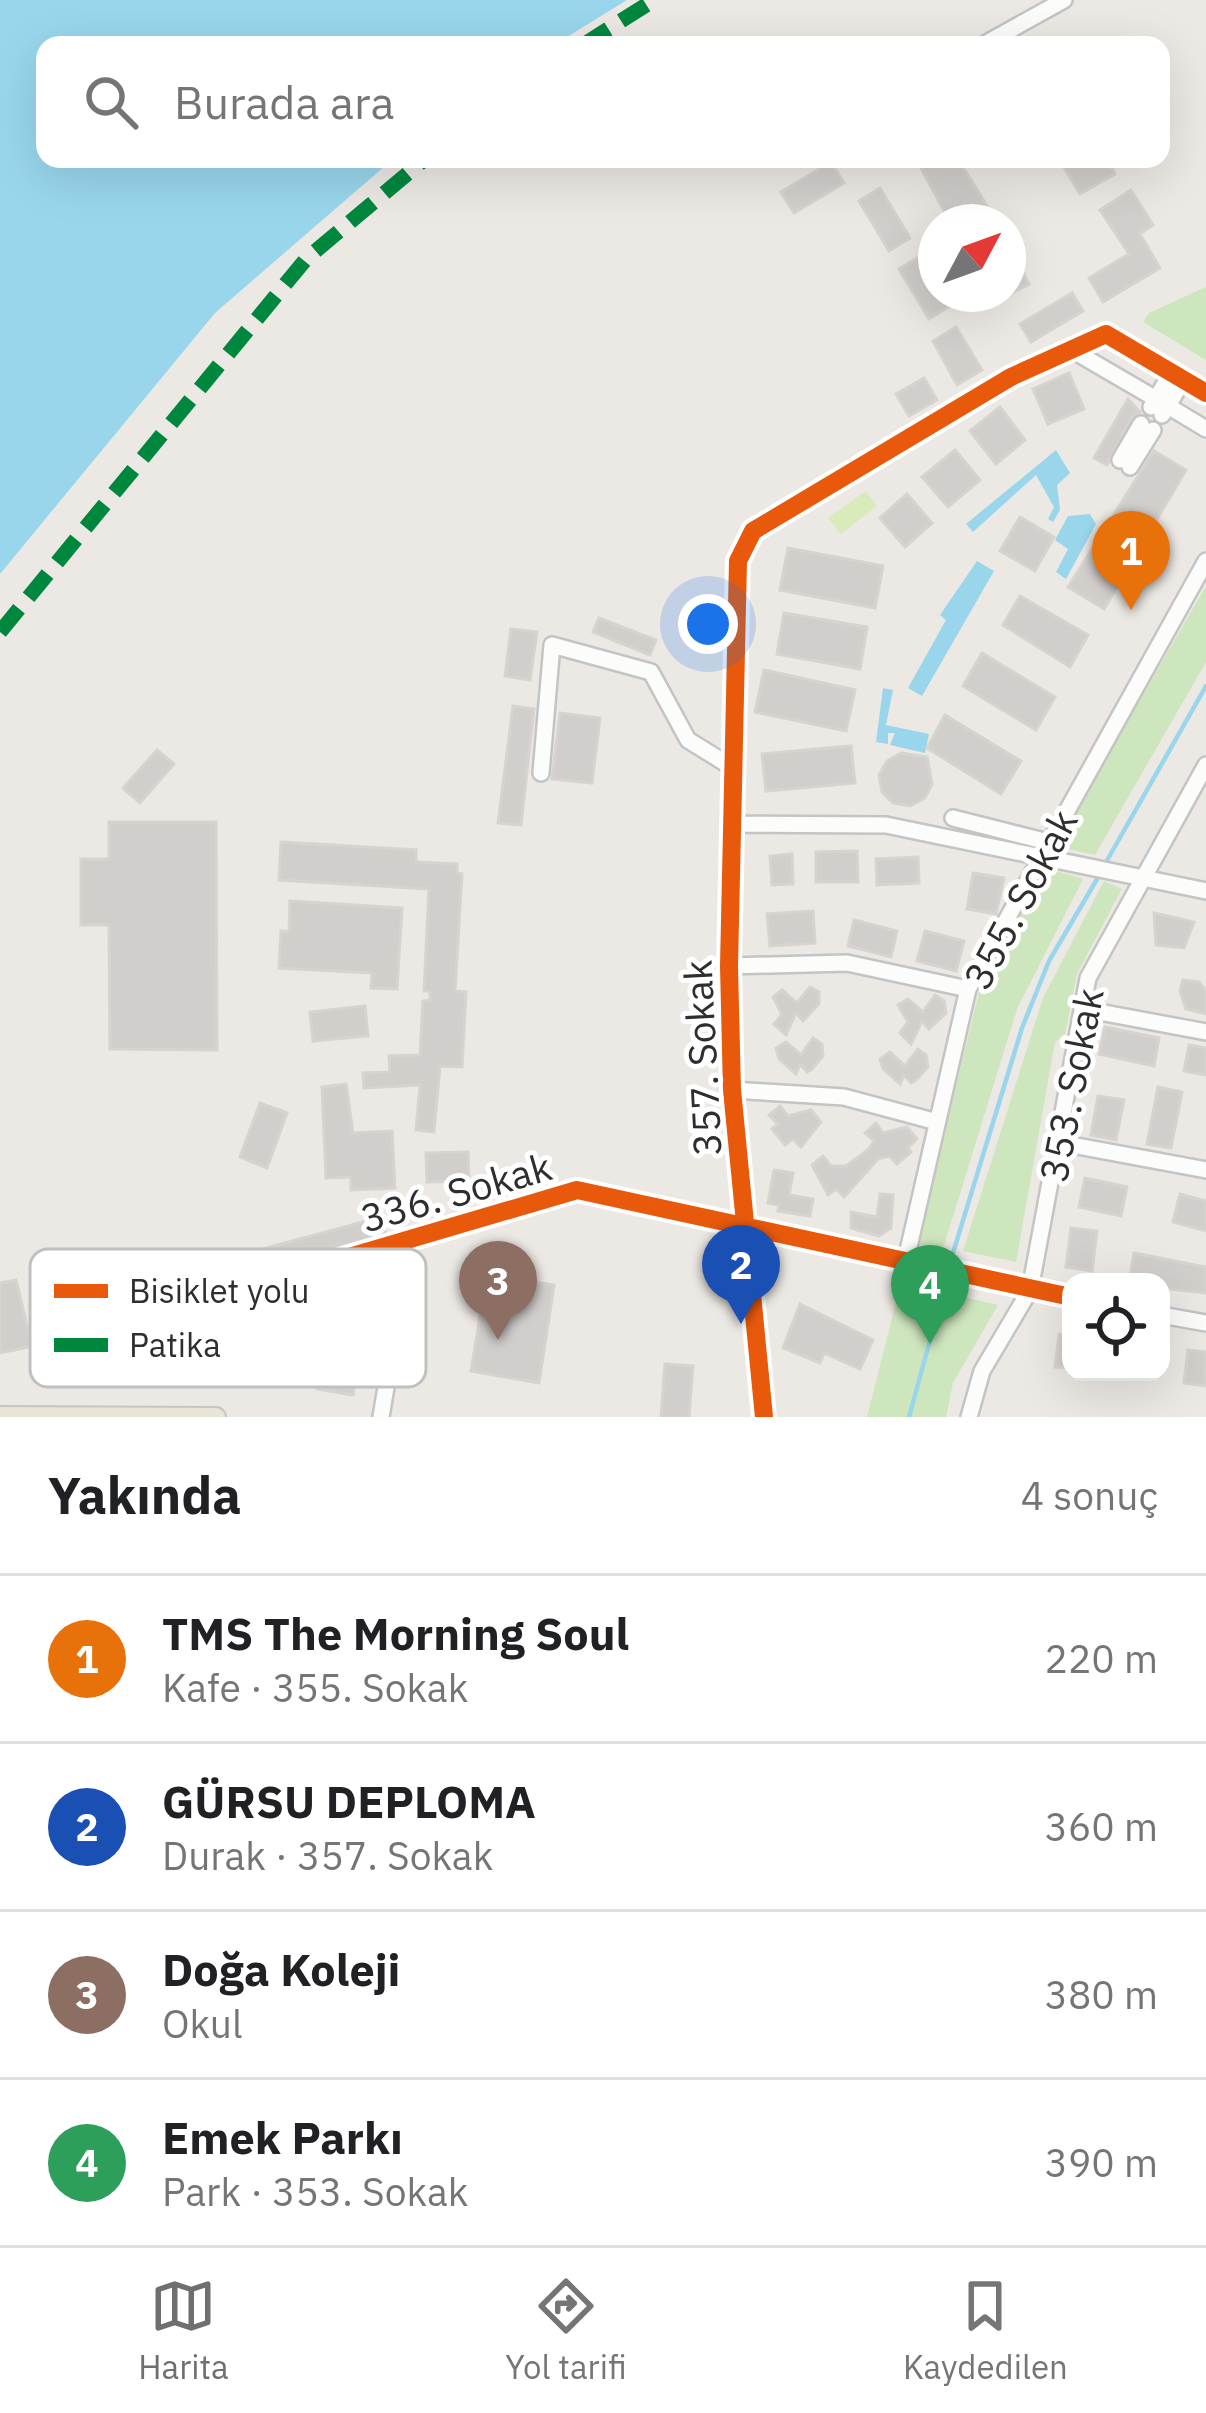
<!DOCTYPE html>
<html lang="tr">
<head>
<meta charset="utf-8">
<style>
  :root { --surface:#fff; --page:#f2f2f2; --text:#202124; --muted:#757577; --line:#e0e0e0; --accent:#706f6e }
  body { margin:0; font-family:"IBM Plex Sans",sans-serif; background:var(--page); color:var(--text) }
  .controls { position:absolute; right:36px; bottom:36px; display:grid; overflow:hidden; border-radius:24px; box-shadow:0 12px 48px #0002 }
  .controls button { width:108px; height:108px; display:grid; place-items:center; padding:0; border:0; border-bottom:3px solid var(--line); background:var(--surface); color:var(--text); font:60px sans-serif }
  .compass { position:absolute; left:918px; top:204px; width:108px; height:108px; border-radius:50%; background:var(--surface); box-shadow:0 12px 48px #0002; rotate:49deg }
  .you { position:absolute; left:708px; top:624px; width:42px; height:42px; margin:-30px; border:9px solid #fff; border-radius:50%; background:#1a73e8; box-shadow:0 0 0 18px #1a73e833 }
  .badge { display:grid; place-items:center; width:78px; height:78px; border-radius:50%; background:var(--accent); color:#fff; font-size:39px; font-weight:700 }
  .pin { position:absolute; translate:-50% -99px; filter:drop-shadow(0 3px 6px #0008) }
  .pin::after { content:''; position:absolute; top:63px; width:42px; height:36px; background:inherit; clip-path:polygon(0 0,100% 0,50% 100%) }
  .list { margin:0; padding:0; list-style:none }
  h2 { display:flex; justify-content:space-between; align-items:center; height:156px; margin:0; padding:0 48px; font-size:51px }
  h2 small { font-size:39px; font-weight:400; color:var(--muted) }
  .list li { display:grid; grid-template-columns:78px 1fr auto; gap:36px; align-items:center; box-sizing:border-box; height:168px; padding:0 48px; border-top:3px solid var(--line) }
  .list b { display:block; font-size:45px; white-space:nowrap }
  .list p { margin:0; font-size:39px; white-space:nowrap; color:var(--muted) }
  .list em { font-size:39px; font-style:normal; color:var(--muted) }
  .icon { flex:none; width:66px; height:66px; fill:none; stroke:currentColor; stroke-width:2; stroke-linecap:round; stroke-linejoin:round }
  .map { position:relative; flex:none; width:1206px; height:1417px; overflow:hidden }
  .search { position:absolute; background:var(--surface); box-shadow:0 12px 48px #0002; left:36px; right:36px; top:36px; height:132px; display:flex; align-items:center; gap:30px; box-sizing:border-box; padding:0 42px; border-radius:24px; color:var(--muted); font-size:45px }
  .sheet { height:828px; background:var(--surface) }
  nav { display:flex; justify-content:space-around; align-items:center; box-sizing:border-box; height:168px; border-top:3px solid var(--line); background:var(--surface); font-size:33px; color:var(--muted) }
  nav a { display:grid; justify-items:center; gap:6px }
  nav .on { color:var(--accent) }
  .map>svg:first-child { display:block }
</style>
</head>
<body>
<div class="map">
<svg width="1206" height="1417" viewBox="0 0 1206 1417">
  <rect width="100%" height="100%" fill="#ece8e4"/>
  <path fill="#cee6be" d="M1206,287v73l-63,-38 6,-9z
    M1206,586v76l-111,193 -40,-9z
    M1045,868l38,11 -66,130 -74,240 -26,-5 69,-280z
    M1104,881l18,8 -45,85 -12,60 -10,8 -39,220 -53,-11 80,-253z
    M901,1282l97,23 -45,78 -7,34h-79z"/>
  <path fill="#d9eabb" d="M866,491l11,15 -36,28 -13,-16z"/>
  <path fill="#99d6ec" d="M0,0h627l-73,45h-509v114h348l-178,154 -215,261z
    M1056,450l14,23 -13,12 3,25 -7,12 -5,-3 6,-12 -18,-32 -63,57 -7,-8z
    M1090,514l6,10 -30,55 -10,-7 12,-23 -13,-9 13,-24z
    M977,561l17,10 -72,125 -14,-8 38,-68 -6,-5z
    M883,688l10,2 -7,35 43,9 -4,19 -35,-8 5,-12h-7v11l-12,-2z"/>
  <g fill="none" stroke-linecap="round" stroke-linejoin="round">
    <path stroke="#99d6ec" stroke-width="4.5" d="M1105,864l101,-178
      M953,1253l69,-225 27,-67 51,-87
      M909,1417l35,-128"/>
  </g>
  <path fill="#d1cecb" stroke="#d7d4d0" stroke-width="3" d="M916,159h42l39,63h-47z
    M1070,159h37l8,15 -35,20 -18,-30z
    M831,162l13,21 -50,30 -13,-21z
    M880,188l30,50 -21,13 -30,-50z
    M1131,190l22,35 -13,9 20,34 -57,34 -14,-24 40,-24 -29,-44z
    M1008,243l21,41 -21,11z
    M919,257l17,37 14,12 -21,13 -30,-50z
    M1072,293l11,18 -52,31 -11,-18z
    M956,327l26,43 -25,15 -24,-44z
    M1069,373l15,36 -36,15 -15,-35z
    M924,378l13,22 -28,16 -13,-22z
    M1128,399l12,13 -9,6 -24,47 -13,-7z
    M1000,407l25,33 -29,24 -26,-33z
    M955,450l25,30 -32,27 -26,-30z
    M1154,451l32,19 -82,139 -36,-22z
    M907,494l25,29 -27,24 -25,-29z
    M1020,517l34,20 -19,34 -35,-20z
    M788,548l95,18 -8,42 -95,-18z
    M1020,596l68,39 -18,32 -67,-42z
    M784,613l83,14 -7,42 -83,-15z
    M599,618l57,22 -6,15 -57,-23z
    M511,629l26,3 -7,48 -25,-4z
    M982,653l73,44 -19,33 -73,-44z
    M764,670l91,20 -9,41 -91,-19z
    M513,706l21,3 -13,116 -23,-2z
    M560,713l40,5 -8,65 -40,-4z
    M945,715l76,46 -20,33 -74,-46z
    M851,746l4,37 -89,8 -4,-37z
    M157,750l17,14 -34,39 -17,-15z
    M901,753l26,4 5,27 -7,14 -15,8 -17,-3 -11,-11 -3,-17 8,-14z
    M109,822h107l1,228 -107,-1 -1,-124h-28v-66h28z
    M281,842l135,8v12l41,2v9l5,1 -7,117 11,1 -4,75 -22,-1 -6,66 -18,-2 4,-45 -56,3 -1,-15 27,-1 -1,-16 31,-1 3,-54 7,-1v-9h-6l5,-102 -150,-9z
    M857,851l1,31h-42v-30z
    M792,854l1,30 -21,1 -2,-29z
    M918,857l1,26 -42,2 -1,-26z
    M973,873l31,5 -8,36 -29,-5z
    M290,901l112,7 -5,81 -26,-1 1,-15 -93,-5 2,-37 8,1z
    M813,911l2,32 -45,3 -3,-32z
    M1154,913l40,9 -10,26 -28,-3z
    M854,920l43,11 -6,26 -43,-11z
    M925,931l39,10 -8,30 -39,-10z
    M1183,980l16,2 7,9v23l-20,-5 -6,-18z
    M810,987l9,5v12l-16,17 -7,-8 -10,22 -12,-11 8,-10 -9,-17 9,-7 15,13z
    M935,995l9,6 2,12 -17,16 -7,-8 -11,23 -11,-11 8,-11 -10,-17 10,-6 15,13z
    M365,1006l3,30 -55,5 -3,-29z
    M1105,1027l54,11 -5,28 -55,-12z
    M813,1038l9,6 1,12 -12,14 -4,2 -7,-8 -4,10 -17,-15 -3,-11 10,-6 15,13z
    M1189,1045l17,3v27l-22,-4z
    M918,1049l8,6 2,12 -12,13 -5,3 -7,-8 -4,9 -17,-15 -3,-10 10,-7 15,14z
    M346,1084l7,49 39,-2 3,57 -44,2v-13l-25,1 -4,-91z
    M1158,1087l24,5 -11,56 -24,-4z
    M1098,1096l26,4 -8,40 -25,-5z
    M260,1103l27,10 -20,55 -27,-11z
    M780,1106l8,10 23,-6 10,12 -20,25 -8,-8 -8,6 -13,-16 6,-5 -9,-9z
    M876,1123l7,10 24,-6 10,12 -9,9 3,4 -14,12 -8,-8 -11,3 -34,38 -8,-8 -8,6 -16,-30 11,-9 8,10h15l23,-17 5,-8 -9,-8z
    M468,1152l1,29 -42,1 -1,-29z
    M774,1170l19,3 -4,22 24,4 -3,17 -32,-5 1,-6 -11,-2z
    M1085,1178l42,9 -6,29 -42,-9z
    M880,1194l13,1 -2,33 -12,8 -28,-8v-16l26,5z
    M1180,1194l26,7v30l-33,-9z
    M381,1217l5,17 -203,59 -6,-21z
    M1071,1228l26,3 -5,40 -26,-4z
    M1134,1253l72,14v26l-45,-5v-6h-32z
    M487,1274l67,11 -15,98 -68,-12z
    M16,1280l16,66 -32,7v-70z
    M800,1304l73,36 -13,29 -36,-16 -4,10 -37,-15z
    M1059,1334l12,1v33l-16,-1z
    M324,1337l37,6 -8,52 -36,-6z
    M1188,1350l18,2v34l-22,-3z
    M665,1364l28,2 -4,51h-28z"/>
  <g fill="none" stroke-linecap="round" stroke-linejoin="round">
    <g stroke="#c5c4c5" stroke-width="20">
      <path id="minor" d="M983,45l81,-45
        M1072,350l84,49 -5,8
        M1183,380l-15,26 38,23
        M1162,415l6,-9 -12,-7 15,-26
        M1120,460l21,-36
        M1130,467l23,-37
        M541,773l11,-128 99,27 37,68 42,26
        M953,818l95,24
        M735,824l151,1 320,66
        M729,966l118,-3 121,26
        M1083,1009l123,23
        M732,1090l112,7 93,25
        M1061,1143l145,27
        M905,1264l63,-275 238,-428
        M1161,1315l45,8
        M145,1317l432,-127 494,107
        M381,1417l30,-178
        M764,1417l-32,-327 -3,-124 9,-405 15,-30 258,-154 95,-43 100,59
        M969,1417l13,-46 48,-81 58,-312 118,-213"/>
    </g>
    <g stroke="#c6c5c4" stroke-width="22">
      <path id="major" d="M0,1416l216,1"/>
    </g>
    <use href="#minor" stroke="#fcfcfb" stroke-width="15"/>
    <use href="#major" stroke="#e8e4d6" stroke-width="18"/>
    <path stroke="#00873e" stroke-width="15" stroke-dasharray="30 15" stroke-linecap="butt" d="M583,45l71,-45
      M0,632l306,-373 119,-100"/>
    <g stroke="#fff" stroke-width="26">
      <path id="cycleway" d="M145,1317l432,-127 494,107
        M764,1417l-32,-327 -3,-124 9,-405 15,-30 258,-154 95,-43 100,59"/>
    </g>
    <use href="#cycleway" stroke="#e8590c" stroke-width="18"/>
  </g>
  <g text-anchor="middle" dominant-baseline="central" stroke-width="10" stroke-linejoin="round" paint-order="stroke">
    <g font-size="39" fill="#2e2e2e" stroke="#fff">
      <text transform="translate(1020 899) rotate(-62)">355. Sokak</text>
      <text transform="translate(702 1058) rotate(-93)">357. Sokak</text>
      <text transform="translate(1071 1085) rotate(-79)">353. Sokak</text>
      <text transform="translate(456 1192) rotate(-16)">336. Sokak</text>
    </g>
  </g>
  <rect x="30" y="1249" width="396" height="138" rx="18" fill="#fff" stroke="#c0c0c0" stroke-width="3"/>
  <rect x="54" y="1284" width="54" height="14" fill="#e8590c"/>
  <rect x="54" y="1338" width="54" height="14" fill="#00873e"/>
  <g font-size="33" fill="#2e2e2e">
    <text x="129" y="1303">Bisiklet yolu</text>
    <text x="129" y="1357">Patika</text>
  </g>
</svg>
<div class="controls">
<button><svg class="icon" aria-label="locate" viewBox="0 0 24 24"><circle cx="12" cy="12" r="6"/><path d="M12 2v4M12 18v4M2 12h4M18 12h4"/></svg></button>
</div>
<svg class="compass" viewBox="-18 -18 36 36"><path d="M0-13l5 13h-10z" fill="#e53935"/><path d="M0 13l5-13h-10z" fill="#757577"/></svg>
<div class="you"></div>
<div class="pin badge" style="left:1131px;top:610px;background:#e8710a">1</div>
<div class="pin badge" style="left:741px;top:1324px;background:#1a4fb4">2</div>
<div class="pin badge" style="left:498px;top:1340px;background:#8d6e63">3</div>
<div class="pin badge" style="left:930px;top:1344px;background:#2e9e5b">4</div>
<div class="search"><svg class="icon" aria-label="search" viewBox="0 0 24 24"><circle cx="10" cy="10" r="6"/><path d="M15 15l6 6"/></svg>Burada ara</div>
</div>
<section class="sheet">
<h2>Yakında<small>4 sonuç</small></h2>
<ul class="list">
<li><span class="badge" style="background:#e8710a">1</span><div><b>TMS The Morning Soul</b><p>Kafe · 355. Sokak</p></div><em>220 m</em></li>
<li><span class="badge" style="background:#1a4fb4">2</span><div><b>GÜRSU DEPLOMA</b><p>Durak · 357. Sokak</p></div><em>360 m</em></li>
<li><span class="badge" style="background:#8d6e63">3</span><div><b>Doğa Koleji</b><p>Okul</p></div><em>380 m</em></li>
<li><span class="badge" style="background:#2e9e5b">4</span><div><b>Emek Parkı</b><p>Park · 353. Sokak</p></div><em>390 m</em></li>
</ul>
</section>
<nav>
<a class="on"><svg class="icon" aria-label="map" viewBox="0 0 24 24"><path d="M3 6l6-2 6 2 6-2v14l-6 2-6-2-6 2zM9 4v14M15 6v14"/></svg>Harita</a>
<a><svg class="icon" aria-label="directions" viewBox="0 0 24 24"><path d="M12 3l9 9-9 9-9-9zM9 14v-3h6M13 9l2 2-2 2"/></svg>Yol tarifi</a>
<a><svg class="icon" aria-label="saved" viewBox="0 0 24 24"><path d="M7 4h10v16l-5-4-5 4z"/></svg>Kaydedilen</a>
</nav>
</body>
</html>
